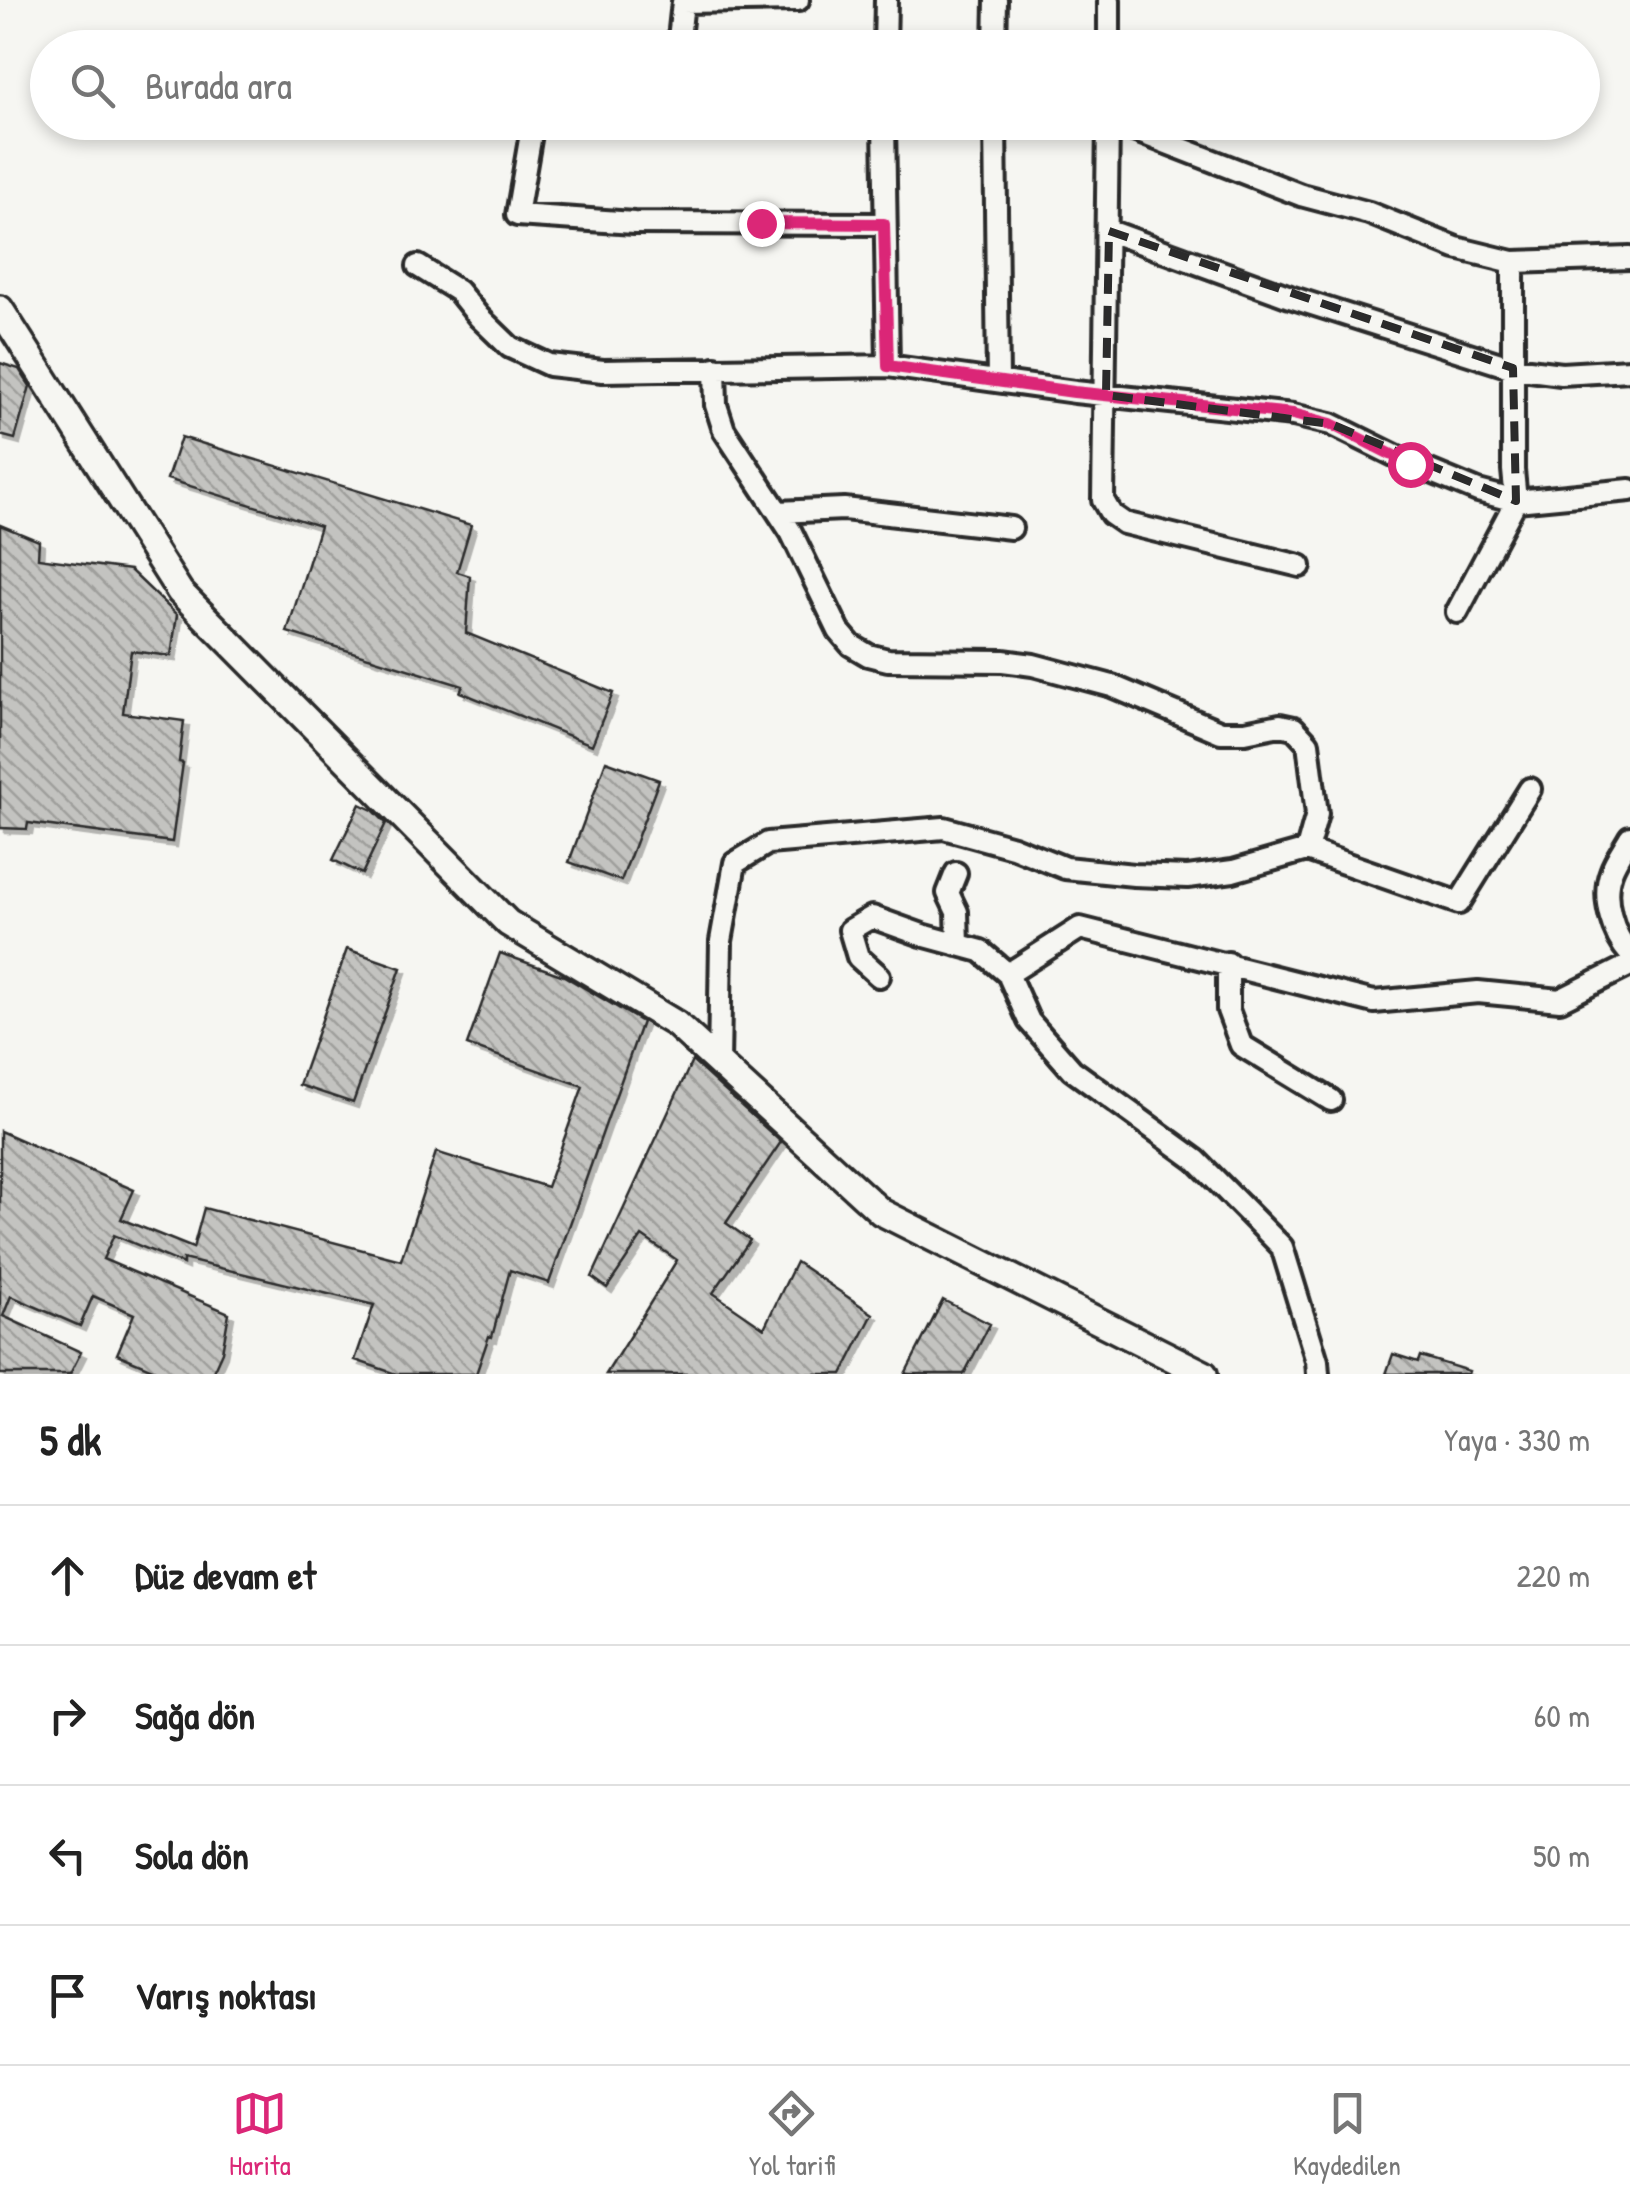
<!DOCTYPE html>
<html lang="tr">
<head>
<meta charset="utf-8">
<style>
  :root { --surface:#fff; --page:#f6f6f6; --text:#222; --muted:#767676; --line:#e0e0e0; --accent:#db2777 }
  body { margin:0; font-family:"Patrick Hand",sans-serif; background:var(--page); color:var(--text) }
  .stop { position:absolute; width:30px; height:30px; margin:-22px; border:8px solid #db2777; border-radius:50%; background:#fff }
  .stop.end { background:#db2777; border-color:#fff; box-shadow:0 2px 10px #0008 }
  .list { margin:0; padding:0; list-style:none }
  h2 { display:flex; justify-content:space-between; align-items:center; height:130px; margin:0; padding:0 40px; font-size:42px }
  h2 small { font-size:32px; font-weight:400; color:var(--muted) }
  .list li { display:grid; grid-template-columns:65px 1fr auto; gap:30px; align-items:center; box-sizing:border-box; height:140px; padding:0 40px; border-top:2px solid var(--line) }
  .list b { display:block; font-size:38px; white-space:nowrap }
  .list em { font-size:32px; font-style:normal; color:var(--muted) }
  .icon { flex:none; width:55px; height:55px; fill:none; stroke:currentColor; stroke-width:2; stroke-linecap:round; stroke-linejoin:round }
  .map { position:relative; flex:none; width:1630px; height:1374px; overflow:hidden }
  .search { position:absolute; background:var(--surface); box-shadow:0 5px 15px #0003; left:30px; right:30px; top:30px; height:110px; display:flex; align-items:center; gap:25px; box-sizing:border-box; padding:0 35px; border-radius:55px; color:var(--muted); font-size:38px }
  .sheet { height:690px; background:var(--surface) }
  nav { display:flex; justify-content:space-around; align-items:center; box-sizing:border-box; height:140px; border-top:2px solid var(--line); background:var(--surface); font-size:28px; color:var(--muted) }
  nav a { display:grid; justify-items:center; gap:5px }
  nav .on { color:var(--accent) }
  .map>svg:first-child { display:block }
</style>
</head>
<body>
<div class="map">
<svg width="1630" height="1374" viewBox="0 0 1630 1374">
  <defs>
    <pattern id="building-back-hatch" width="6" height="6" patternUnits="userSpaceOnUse" patternTransform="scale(2.5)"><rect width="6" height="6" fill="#c3c3c0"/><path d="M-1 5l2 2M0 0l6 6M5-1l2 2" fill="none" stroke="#9f9f9c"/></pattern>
    <filter id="shadow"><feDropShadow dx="5" dy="5" stdDeviation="0" flood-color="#0004"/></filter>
  </defs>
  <rect width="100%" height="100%" fill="#f6f6f2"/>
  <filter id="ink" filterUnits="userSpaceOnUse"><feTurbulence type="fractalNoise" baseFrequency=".01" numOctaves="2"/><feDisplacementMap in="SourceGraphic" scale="20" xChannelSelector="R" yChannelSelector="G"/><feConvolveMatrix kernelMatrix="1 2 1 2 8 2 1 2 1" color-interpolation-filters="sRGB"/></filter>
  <g filter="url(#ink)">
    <path fill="url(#building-back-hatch)" stroke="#2b2b2b" stroke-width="2.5" filter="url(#shadow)" d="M0,363l19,6 11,17 -15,53 -15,-4z
      M181,437l290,88 -14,47 13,4 -4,57 147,60 -21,52 -132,-53 3,-6 -176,-54 33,-106 -153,-47z
      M0,525l39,16 -1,17 92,12 47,45 -6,41 -40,-5 -8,62 61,8 -5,41 4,1 -11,79 -144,-19 -1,6 -27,-1z
      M606,761l53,19 -38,101 -52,-19z
      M360,804l13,6 13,13 -24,51 -29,-14z
      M347,949l54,19 -48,135 -54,-18z
      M500,953l64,23 78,46 -93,261 -39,-13 -18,67 -3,-1 -13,38h-80l-41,-14 19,-55 -191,-46v5l-69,-29 -11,24 126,54 -7,39 -10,22h-48l-47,-20 17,-40 -41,-18 -13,30 -69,-30 -8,20 78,36 -11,22h-70v-243l134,59 -13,29 72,29 11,-40 197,52 35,-108 111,35 36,-101 -116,-41z
      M692,1061l89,81 -55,81 24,17 -37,53 51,35 32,-66 77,52 -31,60h-236l71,-114 -35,-24 -35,52 -15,-11z
      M943,1300l47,24 -26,50h-59z
      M1393,1354l25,8 2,-6 49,15 -1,3h-82z"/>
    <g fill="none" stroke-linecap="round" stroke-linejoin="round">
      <g stroke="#2b2b2b" stroke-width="28">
        <path id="minor" d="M678,48l5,-46 115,-2
          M885,48l1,-48
          M995,48l1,-48
          M1109,48v-48
          M533,122l-16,93 117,8 251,1
          M884,122l4,244
          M995,122l3,259
          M1108,122l-5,378 8,14 13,9 176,43
          M1113,122l188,73 68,18 87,35 57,14 117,-4
          M1109,231l181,66 223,71 48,6 69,-4
          M418,266l40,25 21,26 31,30 39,18 54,6 285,-5 187,26 218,23 38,9 79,39 68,28 38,10 114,-11
          M715,368l1,37 8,25 67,102 48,99 12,14 17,10 20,5 115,1 30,4 79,21 109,46h24l35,-7 14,3 14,15 9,71 -10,36
          M778,512l66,-3 167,19
          M1457,612l59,-111 -3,-31v-208
          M1630,837c-6,11 -15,23 -19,35 -10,26 2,63 19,82
          M956,873l-8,20 9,19 1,33
          M1228,963v47l13,35 90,55
          M879,976l-21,-19 -8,-27 22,-13 50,18 59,16 28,24
          M719,1064l2,-123 14,-78 33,-20 176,-15 69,19 52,21 69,7 54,2 45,-6 74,-21 152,53 71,-114
          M1318,1374l-1,-13 -35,-114 -86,-87 -124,-90 -43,-49 -21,-47 72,-46 294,74 104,-10 82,8 70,-35"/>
      </g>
      <g stroke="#2b2b2b" stroke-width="32">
        <path id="tertiary" d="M0,309l180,283 328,331 168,101 205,188 323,162"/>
      </g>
      <use href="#minor" stroke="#f6f6f2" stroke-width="20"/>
      <use href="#tertiary" stroke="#f6f6f2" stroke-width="25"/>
    </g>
  </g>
  <g fill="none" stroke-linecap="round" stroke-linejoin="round" filter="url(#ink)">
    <path stroke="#db2777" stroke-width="12" d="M761,223l123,1 4,142 186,26 219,22 38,10 79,40"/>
  </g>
  <path fill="none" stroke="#2b2b2b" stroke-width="8" stroke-dasharray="20 12" stroke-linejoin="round" d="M1109,231l404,137 3,133 -185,-77 -225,-29z"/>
</svg>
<div class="stop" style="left:1410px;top:464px"></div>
<div class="stop end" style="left:761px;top:223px"></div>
<div class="search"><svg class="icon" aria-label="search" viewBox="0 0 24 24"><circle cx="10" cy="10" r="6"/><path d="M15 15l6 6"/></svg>Burada ara</div>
</div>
<section class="sheet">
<h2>5 dk<small>Yaya · 330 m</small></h2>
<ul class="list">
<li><svg class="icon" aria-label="ahead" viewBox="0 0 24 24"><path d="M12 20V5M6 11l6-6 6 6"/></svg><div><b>Düz devam et</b></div><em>220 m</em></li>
<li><svg class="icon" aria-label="right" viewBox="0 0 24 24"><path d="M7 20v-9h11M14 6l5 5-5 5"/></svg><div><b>Sağa dön</b></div><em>60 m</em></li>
<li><svg class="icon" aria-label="left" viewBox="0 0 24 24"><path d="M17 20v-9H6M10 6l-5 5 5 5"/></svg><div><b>Sola dön</b></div><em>50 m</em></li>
<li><svg class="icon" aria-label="arrive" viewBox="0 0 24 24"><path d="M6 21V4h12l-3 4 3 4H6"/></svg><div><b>Varış noktası</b></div></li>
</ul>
</section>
<nav>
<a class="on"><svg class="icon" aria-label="map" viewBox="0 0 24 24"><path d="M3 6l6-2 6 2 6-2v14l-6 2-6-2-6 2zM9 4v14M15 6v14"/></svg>Harita</a>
<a><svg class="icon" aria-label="directions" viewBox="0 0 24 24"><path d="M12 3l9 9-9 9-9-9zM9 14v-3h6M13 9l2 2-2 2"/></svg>Yol tarifi</a>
<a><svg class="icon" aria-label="saved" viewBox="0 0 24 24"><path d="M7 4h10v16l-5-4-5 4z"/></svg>Kaydedilen</a>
</nav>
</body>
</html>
